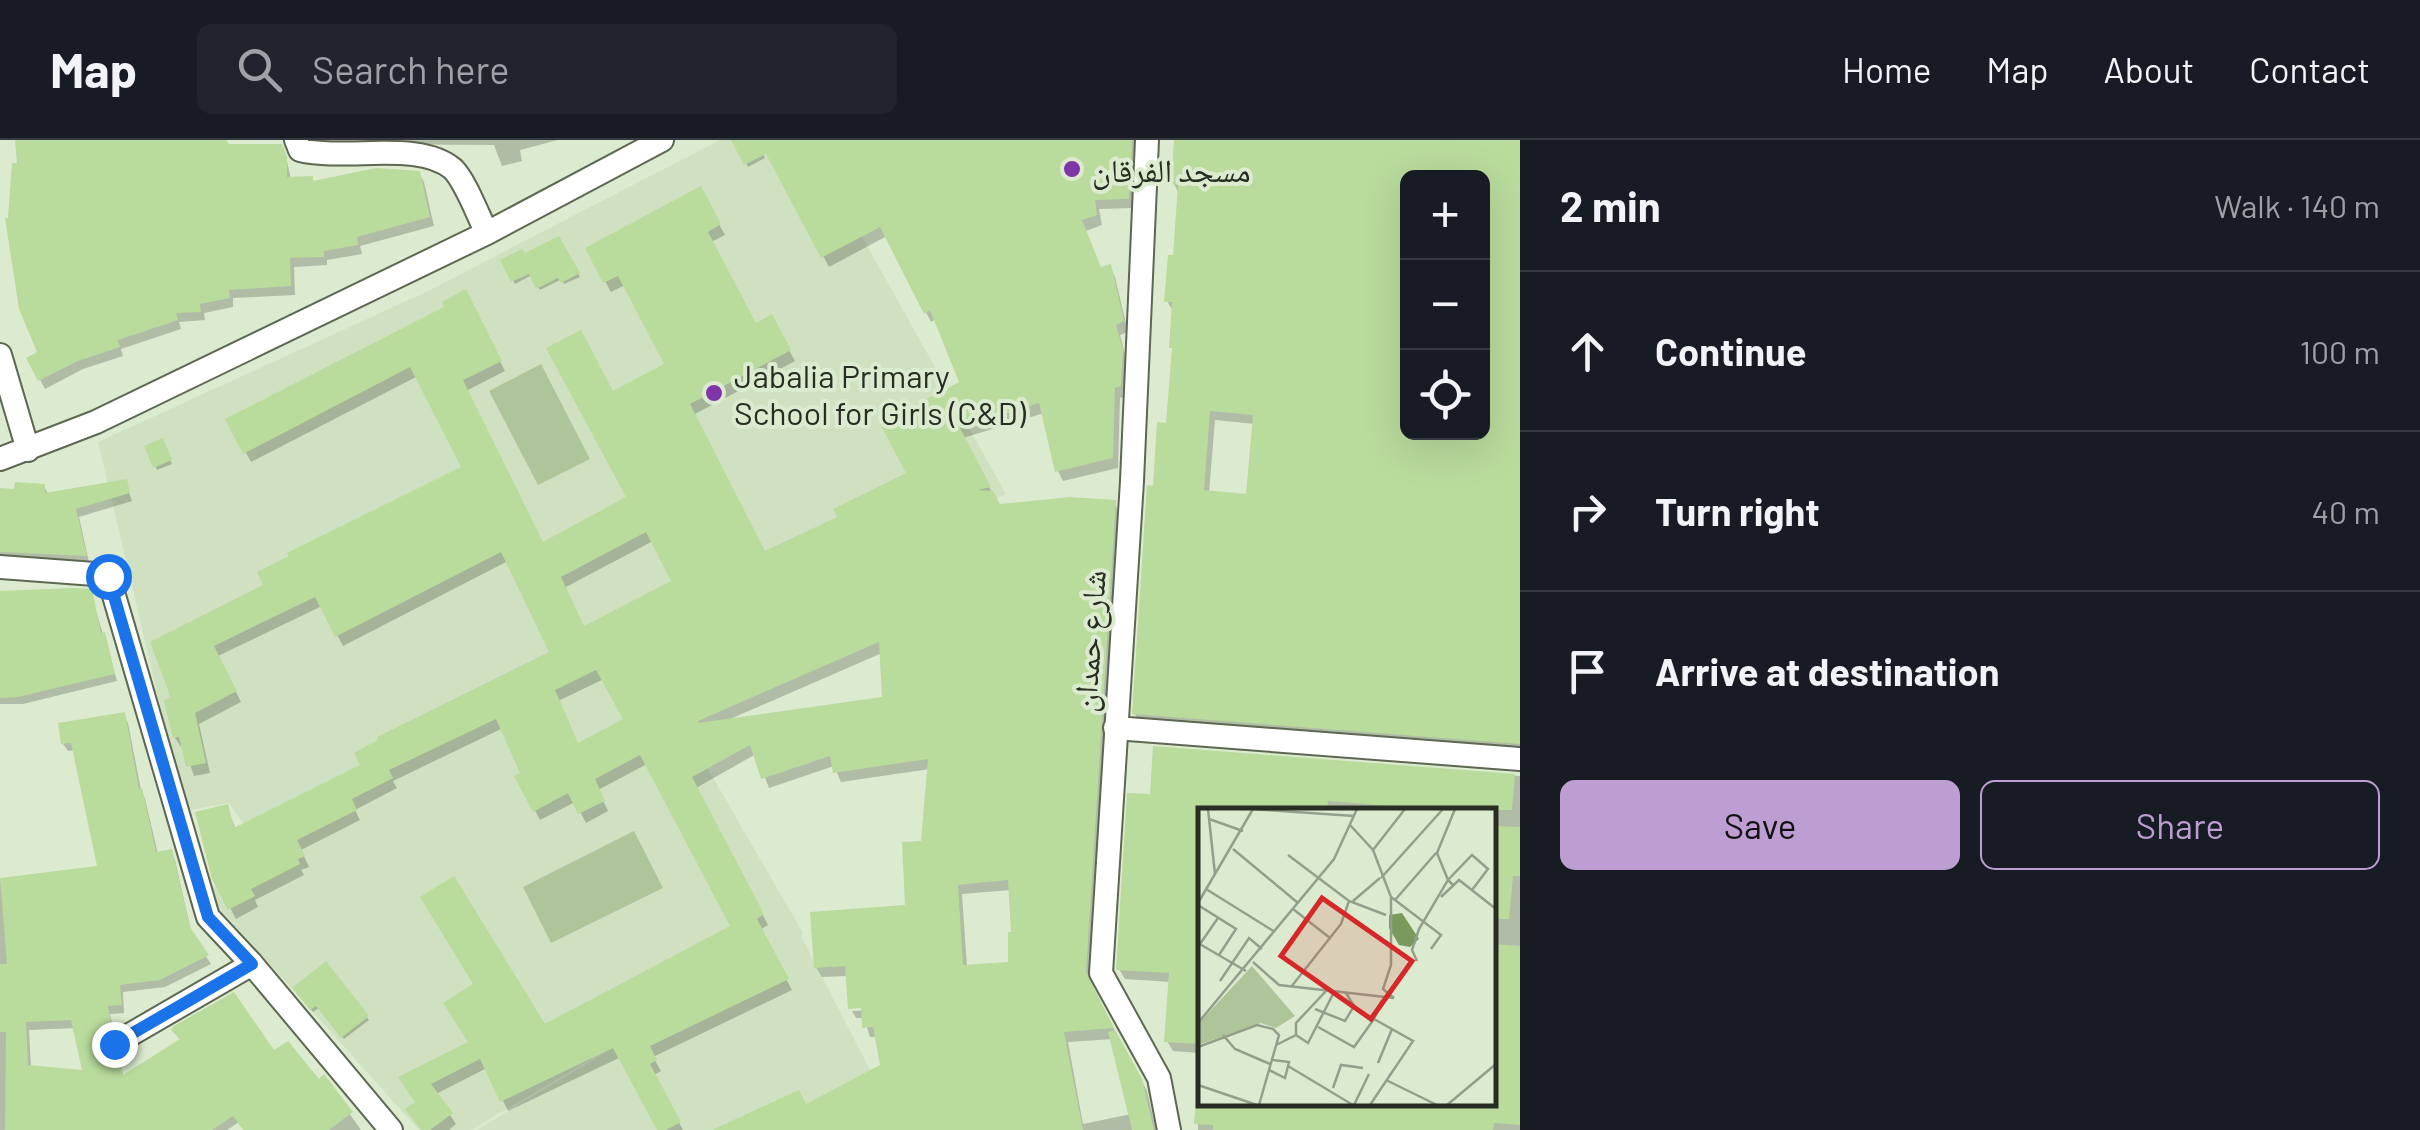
<!DOCTYPE html>
<html lang="en">
<head>
<meta charset="utf-8">
<style>
  :root { --surface:#171b24; --page:#20242c; --text:#f1f3f6; --muted:#9ea1a6; --line:#363941; --accent:#be9ed2 }
  body { margin:0; font-family:Barlow,"Noto Naskh Arabic",sans-serif; background:var(--page); color:var(--text) }
  .controls { position:absolute; right:30px; top:30px; display:grid; overflow:hidden; border-radius:15px; box-shadow:0 10px 40px #0002 }
  .controls button { width:90px; height:90px; display:grid; place-items:center; padding:0; border:0; border-bottom:2px solid var(--line); background:var(--surface); color:var(--text); font:50px sans-serif }
  .stop { position:absolute; width:30px; height:30px; margin:-22px; border:8px solid #1a73e8; border-radius:50%; background:#fff }
  .stop.end { background:#1a73e8; border-color:#fff; box-shadow:0 2px 10px #0008 }
  .list { margin:0; padding:0; list-style:none }
  h2 { display:flex; justify-content:space-between; align-items:center; height:130px; margin:0; padding:0 40px; font-size:42px }
  h2 small { font-size:32px; font-weight:400; color:var(--muted) }
  .list li { display:grid; grid-template-columns:65px 1fr auto; gap:30px; align-items:center; box-sizing:border-box; height:160px; padding:0 40px; border-top:2px solid var(--line) }
  .list b { display:block; font-size:38px; white-space:nowrap }
  .list em { font-size:32px; font-style:normal; color:var(--muted) }
  .actions { display:flex; gap:20px; padding:30px 40px }
  .actions a { flex:1; padding:22px 0; border:2px solid var(--accent); border-radius:15px; text-align:center; font-size:35px; color:var(--accent) }
  .actions .main { background:var(--accent); color:#111 }
  .icon { flex:none; width:55px; height:55px; fill:none; stroke:currentColor; stroke-width:2; stroke-linecap:round; stroke-linejoin:round }
  .map { position:relative; flex:none; width:1520px; height:990px; overflow:hidden }
  header { display:flex; align-items:center; gap:60px; box-sizing:border-box; height:140px; padding:0 50px; background:var(--surface); border-bottom:2px solid var(--line) }
  header strong { font-size:48px }
  nav { display:flex; gap:55px; margin-inline-start:auto; font-size:35px }
  .search { width:700px; height:90px; background:var(--page); display:flex; align-items:center; gap:25px; box-sizing:border-box; padding:0 35px; border-radius:15px; color:var(--muted); font-size:38px }
  main { display:flex }
  aside { flex:1; background:var(--surface) }
  .map>svg:first-child { display:block }
</style>
</head>
<body>
<header>
<strong>Map</strong>
<div class="search"><svg class="icon" aria-label="search" viewBox="0 0 24 24"><circle cx="10" cy="10" r="6"/><path d="M15 15l6 6"/></svg>Search here</div>
<nav><a>Home</a><a>Map</a><a>About</a><a>Contact</a></nav>
</header>
<main>
<div class="map">
<svg width="1520" height="990" viewBox="0 0 1520 990">
  <rect width="100%" height="100%" fill="#dcebd0"/>
  <path fill="#cfe1c0" d="M720,0h88l198,354 -360,168 157,271 -2,3 100,194h-424l263,-159 -269,159h-52l-214,-238 63,-33 -39,-56 -44,8 -87,-369 328,-150z"/>
  <path fill="#aec59a" d="M541,224l49,95 -52,26 -49,-94z
    M634,691l29,57 -112,55 -28,-56z"/>
  <path fill="#0003" fill-rule="evenodd" d="M17,0h194l17,7 58,9 5,24 21,-2 3,5 104,-10 5,9 10,44 -74,20 2,8 -35,6v5l-33,2 1,28 -62,3v9l-29,6 1,7 -26,2 2,7 -60,20 2,7 -40,13 -38,20 -16,-30 11,-6z
    M317,0h241l-38,10 2,11 -20,5 -8,-21 -175,-1z
    M755,0l10,18 -17,9 -13,-26z
    M762,0h375l-3,68 -35,1 3,16 -16,6 15,38 9,-2 5,10 13,55 -8,3 7,27 -1,34 -6,2 -2,70 -55,13 -5,-10 -14,-58 -81,25 36,68 115,-3 6,10 -30,471 57,107 9,39h-352l79,-63 -6,-30h-7l-6,-19h-8l-4,-7 22,-1 -23,-4v4l-3,-34 -26,1 -6,-10 92,-60 16,-64 6,-74 -89,13 -7,-16 -65,22 -13,-34 -60,34 72,137 -8,5 32,60 -139,67 8,14 -7,4 29,55h-23l-39,-73 -113,54 -21,-43 -51,26 20,30 -7,6h-27l-5,-27 -16,-25 143,-51 189,-99 -86,-164 -49,26 10,21 -22,12 -11,-21 -35,18 -23,-43 7,-3 -21,-46 -110,53 4,7 -42,22 5,10 -59,30 8,17 -8,3 3,5 -49,25 3,7 -22,12 -21,-41 12,-71 9,23 128,-64 188,-113 -44,-92 -165,85 -21,-40 -104,50 23,46 -42,22 11,49 -16,3 -10,-29h-3l-6,-9 -1,-38 -21,-57 114,-57 197,-118 -46,-92 -167,86 -23,-42 242,-117 35,68 -39,20 77,154 86,-47 -16,-103 54,-30 -42,-80 -14,7 -23,-42 112,-60 25,45 -14,7 44,84 16,-8 24,43 -102,54 72,139 75,-36 70,-44 52,-91 -26,-64 -5,3 -44,-86 -58,31zM653,401l22,41 -91,47 -20,-41zM882,513l3,47 -157,20zM604,539l22,41 -48,25 -20,-44zM1011,750l3,45 -4,29 -43,3 -5,-73zM1113,899l18,75 -48,10 -15,-82z
    M1177,0h343v613l-379,-29 -6,-10 20,-226 13,-62 6,-74 -1,-41 -6,-10 9,-43 4,-63 -6,-11zM1408,38h74v254h-74zM1215,280l40,4 -7,72 -39,-3z
    M558,99l22,38 -16,7 -2,-5 -22,11 -8,-15 -17,9 -12,-23 21,-4z
    M162,301l10,23 -15,6 -10,-23z
    M125,341l7,20 -53,16 10,45 -89,-6v-57l44,-12 5,8z
    M90,451l27,90 -94,23h-23v-110z
    M123,575l5,8 13,67 4,9 13,55 12,-2 5,8 17,75 19,29 -46,23 -42,5 1,21 -14,1 5,22 -11,10v11l14,3 6,17 57,-36 -7,-10 99,22 45,29 6,-4 37,52h-116l-6,-8 -12,8h-227v-250l100,-12 -25,-118 -7,1 -5,-7zM76,888l9,45 -54,-5 -2,-38z
    M1156,609l364,27v354h-322v-26l294,-2v-292h-292v243l-27,-2 -6,-10 4,-59 -46,-3 -6,-10 33,-172z
    M325,825l44,55 -25,19 -24,-32 -7,5 -18,-24z"/>
  <path fill="#b9db9c" fill-rule="evenodd" d="M15,0h211l3,4h53l5,13v20l26,-1v5l63,-13 44,3 10,46 -73,20 1,8 -34,6v6l-34,1 1,28 -62,4 1,8 -30,6 1,8 -25,1 2,7 -60,20 2,7 -42,14 -40,20 -12,-23 11,-6 -18,-43 -14,-91h3l4,-55h5z
    M731,0h401l-3,59 -34,1 2,15 -15,5 19,47 10,-3 13,57 -8,4 7,24 -2,37 -6,2 -2,70 -58,14 -16,-69 -79,25 31,59 -13,3 15,1 7,13 70,-7 46,3 -30,472 28,56 -50,4 19,98h-371l87,-40 7,14 74,-39 -7,-38 -11,1 -1,-20 -13,1 -3,-43 -31,2 -4,-56 95,-7 -3,-63 19,-1 7,-82 -95,14 -3,-17 -69,23 -11,-34 -58,32 72,137 -7,5 32,60 -139,67 7,14 -7,4 31,58 -15,8h-9l-44,-82 -113,54 -20,-43 -49,25 22,29 -23,17h-9l-16,-21 10,-7 -17,-25 70,-35 -25,-39 30,-19 -53,-87 34,-21 91,148 185,-98 -90,-171 -45,24 10,22 -27,13 -10,-21 -35,19 -19,-36 6,-3 -24,-54 -107,51 4,8 -41,21 5,11 -60,30 8,16 -7,3 2,5 -49,25 4,7 -27,14 -16,-31 -17,-67 33,-8 6,24 126,-63 -6,-12 24,-13 -1,-3 172,-85 -48,-100 -166,85 -20,-40 -101,49 23,45 -42,22 11,50 -20,4 -7,-30 -6,1 -9,-38 7,-2 -21,-56 113,-57 -6,-13 32,-16 -2,-3 174,-86 -51,-100 -167,87 -18,-35 219,-112 -2,-5 24,-13 36,72 -39,19 80,162 83,-45 -80,-149 35,-18 32,61 51,-27 -46,-88 -15,7 -18,-35 116,-62 20,38 -13,8 48,91 16,-9 19,36 -101,54 75,147 72,-34 -4,-8 73,-36 -26,-49 79,-42 -29,-72 -6,4 -44,-87 -59,31 -55,-104 -22,11zM646,392l25,49 -87,45 -23,-49zM879,502l3,55 -184,26v-2zM596,530l27,49 -45,24 -23,-53zM1008,740l3,52h-3v30l-45,3 -5,-80z
    M1174,0h346v604l-388,-30 15,-229 6,1 4,-64 9,1 6,-75h-3l3,-46h-8l4,-47h5l5,-70 -7,-1zM1408,38h74v254h-74zM1210,271l43,4 -7,79 -42,-4z
    M559,96l21,37 -19,10 -3,-5 -22,11 -7,-15 -18,8 -11,-22 22,-11 3,4z
    M163,298l9,22 -19,8 -9,-22z
    M127,339l3,14 -54,16 11,47 -87,-4v-64l14,1 1,-7 30,2v9z
    M74,448l18,1 9,44 4,-1 10,42 -97,23 -18,1v-107z
    M125,572l14,77 3,-1 14,64 16,-3 18,78 19,28 -49,25 -40,5 2,20 -14,1 4,22 -11,9v14l6,6 12,1 4,17 57,-36 -9,-9 3,-4 60,-34 40,58 14,-9 31,38 5,-5 29,38 -24,18h-86l-10,-14 -21,14h-207l1,-98h-6v-68h7l-7,-86 97,-12 -26,-123 -10,1 -3,-21zM71,880l11,50 -54,-5 -2,-43z
    M1153,606l362,28 -3,36h-68l-116,-9 -1,9h-127v234l-36,-2 5,-69 -53,-3 11,-177 23,1z
    M1492,686l28,1v49h-7l-4,43h-17z
    M1492,804l28,2v179l-26,-2 -1,7h-280v-5l-19,-1 2,-22h296z
    M326,821l43,55 -28,22 -25,-32 -6,4 -18,-22z
    M1115,890l27,49 12,51h-22l-24,-98z"/>
  <g fill="none" stroke-linecap="round" stroke-linejoin="round">
    <g stroke="#5c6851" stroke-width="26">
      <path id="street" d="M296,0l4,10c48,11 119,-10 153,19 13,13 25,47 34,64
        M1147,0l-15,341 -31,492 58,105 10,52
        M0,215l28,95
        M0,319l96,-37 391,-189 175,-93
        M0,427l108,8 100,342 44,47 139,166
        M1115,588l405,31
        M114,904l138,-80"/>
    </g>
    <use href="#street" stroke="#fff" stroke-width="22"/>
  </g>
  <g fill="none" stroke-linecap="round" stroke-linejoin="round">
    <path stroke="#1a73e8" stroke-width="12" d="M108,436l100,341 44,47 -138,80"/>
  </g>
  <g fill="#7f35a7" stroke="#dcebd0" stroke-width="4">
    <circle cx="1072" cy="29" r="10"/>
    <circle cx="714" cy="253" r="10"/>
  </g>
  <g text-anchor="middle" dominant-baseline="central" stroke-width="8" stroke-linejoin="round" paint-order="stroke">
    <g font-size="32" fill="#272d23" stroke="#dcebd0" text-anchor="start">
      <text x="1092" y="29">مسجد الفرقان</text>
      <text x="734" y="235">Jabalia Primary<tspan x="734" dy="37">School for Girls (C&amp;D)</tspan></text>
    </g>
    <g font-size="32" fill="#272d23" stroke="#dcebd0">
      <text transform="translate(1088 501) rotate(-86)">شارع حمدان</text>
    </g>
  </g>
  <g transform="translate(1198 668)">
    <rect width="298" height="298" fill="#dcebd0"/>
    <path d="M54,158l43,50 -19,12 -15,-5 -63,22v-21z" fill="#aec59a"/>
    <path d="M204,105l17,26 -9,8 -11,-2 -10,-17v-13z" fill="#7a995d"/>
    <path fill="none" stroke="#949f8b" stroke-width="2.5" d="M10,1l7,65M54,1l102,7M11,11l34,12M152,17l23,25 18,47 50,38 -10,14M35,41l65,54M175,42l32,-41M90,47l61,46 37,14M183,70l62,-69M255,77l-5,-5 24,-25 16,14 -16,21M8,81l69,43M243,89l18,-17 37,29M193,90v67l-8,24 11,9M197,92l41,-47M155,93l27,-23M0,95l55,-94M0,97l38,24 -17,26M95,101l37,29M0,135l48,28M2,136l18,-26M219,153l-5,-11 7,-21 29,-49 -11,-27 18,-44M55,154l26,23 115,13M22,173l29,-43 13,11M93,179l50,-63 8,-23M117,201l30,12 9,-15 -8,-13M0,215l136,-164 23,-50M120,219l36,20 20,-28M25,227l12,14 35,15M98,227l12,8 26,-51M78,237l20,-10v-12l30,-32M0,239l59,-22 16,4 6,6 -20,70M180,255l14,-34M90,258l65,39M71,262l16,8 4,-16 -16,-2M188,272l51,25M0,277l59,20M135,280l8,-23 22,3M156,297l15,-31M172,297l43,-64 -39,-22 8,-19M249,297l49,-41"/>
    <path fill="#d62828" fill-opacity="0.15" stroke="#d62828" stroke-width="5" d="M124,90l90,63 -41,58 -90,-63z"/>
    <rect width="298" height="298" fill="none" stroke="#272d23" stroke-width="5"/>
  </g>
</svg>
<div class="controls">
<button>+</button>
<button>−</button>
<button><svg class="icon" aria-label="locate" viewBox="0 0 24 24"><circle cx="12" cy="12" r="6"/><path d="M12 2v4M12 18v4M2 12h4M18 12h4"/></svg></button>
</div>
<div class="stop" style="left:108px;top:436px"></div>
<div class="stop end" style="left:114px;top:904px"></div>
</div>
<aside>
<h2>2 min<small>Walk · 140 m</small></h2>
<ul class="list">
<li><svg class="icon" aria-label="ahead" viewBox="0 0 24 24"><path d="M12 20V5M6 11l6-6 6 6"/></svg><div><b>Continue</b></div><em>100 m</em></li>
<li><svg class="icon" aria-label="right" viewBox="0 0 24 24"><path d="M7 20v-9h11M14 6l5 5-5 5"/></svg><div><b>Turn right</b></div><em>40 m</em></li>
<li><svg class="icon" aria-label="arrive" viewBox="0 0 24 24"><path d="M6 21V4h12l-3 4 3 4H6"/></svg><div><b>Arrive at destination</b></div></li>
</ul>
<div class="actions"><a class="main">Save</a><a>Share</a></div>
</aside>
</main>
</body>
</html>
